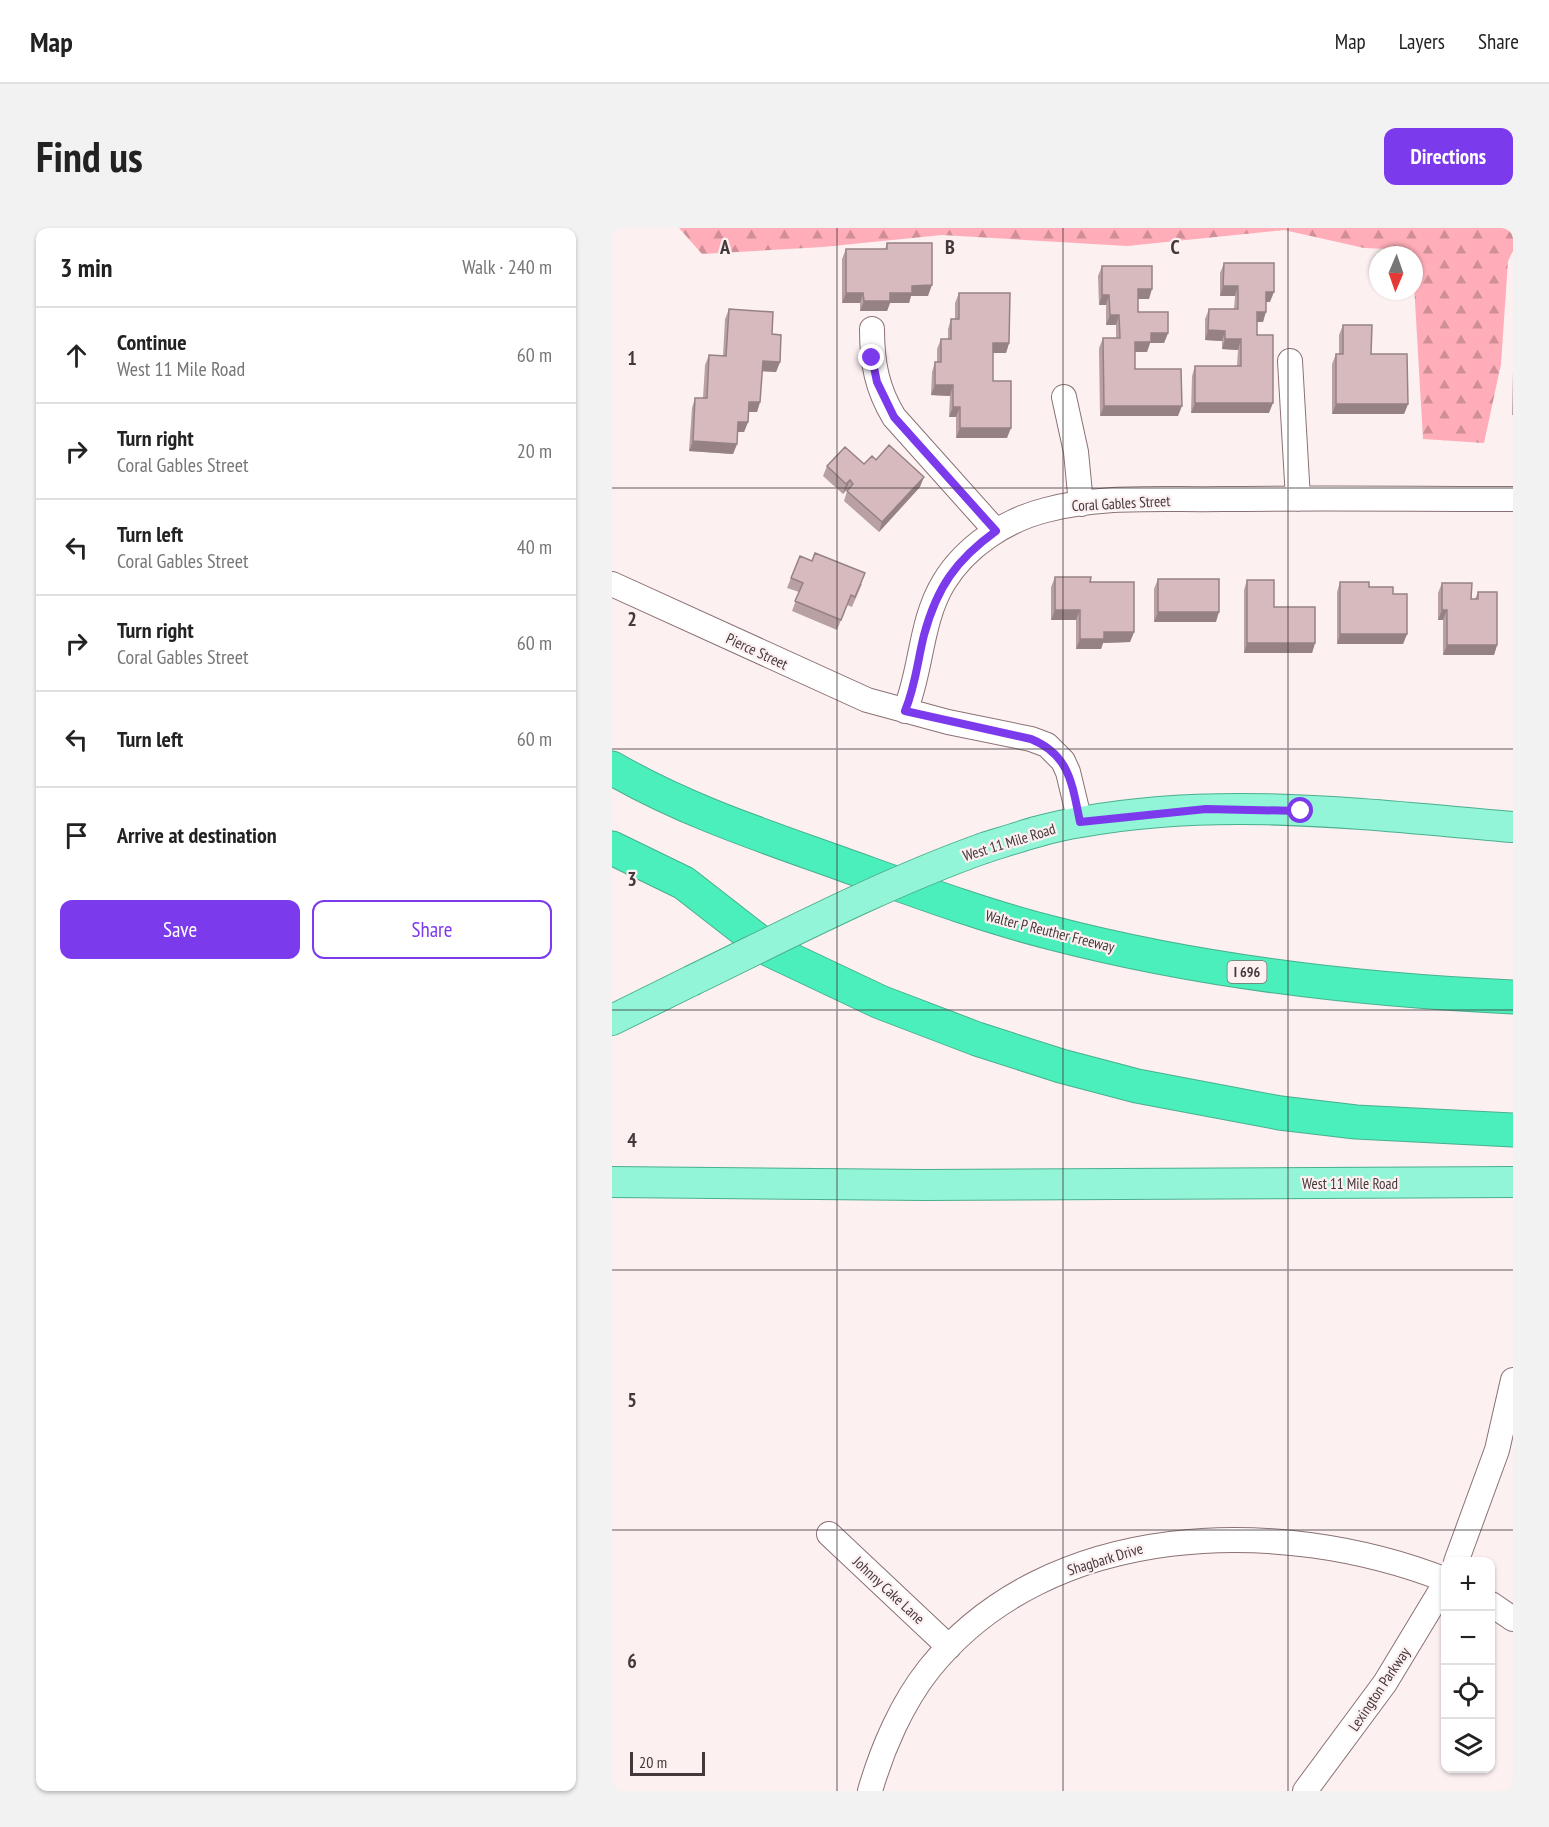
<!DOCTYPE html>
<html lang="en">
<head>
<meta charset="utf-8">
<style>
  :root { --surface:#fff; --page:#f2f2f2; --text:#222; --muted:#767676; --line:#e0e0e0; --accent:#7c3aed }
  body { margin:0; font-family:"PT Sans Narrow",sans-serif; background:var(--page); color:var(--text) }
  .controls { position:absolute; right:18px; bottom:18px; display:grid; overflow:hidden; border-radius:12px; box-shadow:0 2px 4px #0004 }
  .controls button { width:54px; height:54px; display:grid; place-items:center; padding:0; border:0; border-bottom:2px solid var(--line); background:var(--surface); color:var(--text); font:30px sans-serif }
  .compass { position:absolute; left:757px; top:18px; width:54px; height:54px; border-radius:50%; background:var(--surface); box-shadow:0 2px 4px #0004; rotate:182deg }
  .scale { position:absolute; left:18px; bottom:15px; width:75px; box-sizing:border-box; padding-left:6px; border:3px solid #44383a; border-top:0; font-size:16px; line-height:21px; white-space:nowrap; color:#44383a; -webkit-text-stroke:4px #fcf0f1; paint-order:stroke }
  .stop { position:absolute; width:18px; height:18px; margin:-14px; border:4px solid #7c3aed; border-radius:50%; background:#fff }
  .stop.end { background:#7c3aed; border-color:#fff; box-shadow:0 2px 6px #0008 }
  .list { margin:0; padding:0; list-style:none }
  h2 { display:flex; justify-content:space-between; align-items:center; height:78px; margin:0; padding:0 24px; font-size:26px }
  h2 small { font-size:20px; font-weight:400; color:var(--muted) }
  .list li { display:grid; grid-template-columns:39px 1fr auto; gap:18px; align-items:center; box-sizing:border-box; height:96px; padding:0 24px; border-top:2px solid var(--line) }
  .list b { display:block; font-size:22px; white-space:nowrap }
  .list p { margin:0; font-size:20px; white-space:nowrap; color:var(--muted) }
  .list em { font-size:20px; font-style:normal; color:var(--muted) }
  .actions { display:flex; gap:12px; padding:18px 24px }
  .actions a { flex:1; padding:14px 0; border:2px solid var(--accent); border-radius:12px; text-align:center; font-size:21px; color:var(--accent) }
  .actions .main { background:var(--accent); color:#fff }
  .icon { flex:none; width:33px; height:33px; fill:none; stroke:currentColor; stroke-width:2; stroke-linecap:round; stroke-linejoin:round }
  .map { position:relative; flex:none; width:901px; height:1563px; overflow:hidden; border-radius:12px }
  header { display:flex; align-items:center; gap:36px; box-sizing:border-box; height:84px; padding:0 30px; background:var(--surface); border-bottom:2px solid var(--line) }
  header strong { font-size:28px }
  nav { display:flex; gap:33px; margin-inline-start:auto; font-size:21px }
  .intro { display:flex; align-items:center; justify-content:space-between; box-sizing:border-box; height:144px; padding:0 36px }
  h1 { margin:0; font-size:42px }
  .button { padding:15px 27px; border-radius:12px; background:var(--accent); color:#fff; font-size:21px; font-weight:700 }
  main { display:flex; gap:36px; padding:0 36px }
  aside { flex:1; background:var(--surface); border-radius:12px; box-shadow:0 2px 4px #0004 }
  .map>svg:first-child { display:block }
</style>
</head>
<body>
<header>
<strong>Map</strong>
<nav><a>Map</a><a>Layers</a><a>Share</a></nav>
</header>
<div class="intro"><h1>Find us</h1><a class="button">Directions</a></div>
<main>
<aside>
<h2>3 min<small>Walk · 240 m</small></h2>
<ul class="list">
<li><svg class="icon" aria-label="ahead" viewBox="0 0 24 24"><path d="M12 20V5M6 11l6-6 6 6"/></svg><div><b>Continue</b><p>West 11 Mile Road</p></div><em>60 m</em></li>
<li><svg class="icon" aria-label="right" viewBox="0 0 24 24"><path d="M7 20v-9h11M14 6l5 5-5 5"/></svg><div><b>Turn right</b><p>Coral Gables Street</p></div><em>20 m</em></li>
<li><svg class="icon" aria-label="left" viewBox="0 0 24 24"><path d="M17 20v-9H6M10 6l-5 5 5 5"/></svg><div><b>Turn left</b><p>Coral Gables Street</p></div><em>40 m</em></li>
<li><svg class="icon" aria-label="right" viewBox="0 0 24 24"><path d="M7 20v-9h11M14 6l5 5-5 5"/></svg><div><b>Turn right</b><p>Coral Gables Street</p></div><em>60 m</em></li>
<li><svg class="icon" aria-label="left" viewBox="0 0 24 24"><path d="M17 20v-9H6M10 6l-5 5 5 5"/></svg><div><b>Turn left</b></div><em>60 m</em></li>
<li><svg class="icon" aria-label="arrive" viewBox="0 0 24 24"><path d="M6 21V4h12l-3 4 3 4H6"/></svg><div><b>Arrive at destination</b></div></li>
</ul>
<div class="actions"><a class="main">Save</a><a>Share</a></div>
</aside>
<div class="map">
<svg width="901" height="1563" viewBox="0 0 901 1563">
  <defs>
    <pattern id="forest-firs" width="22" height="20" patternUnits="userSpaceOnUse" patternTransform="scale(1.5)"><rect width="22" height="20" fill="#ffaeb9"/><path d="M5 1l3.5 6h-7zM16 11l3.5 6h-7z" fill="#d08f97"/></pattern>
  </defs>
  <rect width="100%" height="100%" fill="#fcf0f1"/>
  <path fill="url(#forest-firs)" d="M67,0h834v23l-5,10 -7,103 -17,79 -61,-4 -11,-189 -48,-2 -80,-18 -157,16 -185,-11 -119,12 -121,7z"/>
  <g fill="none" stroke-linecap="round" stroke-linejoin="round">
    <g stroke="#8b7174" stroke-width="26">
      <path id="minor" d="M260,101c0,34 5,60 22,88l102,114
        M678,133l8,138
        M452,169l12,55 5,52
        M0,356l255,116 81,22 83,17 16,6 16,16 5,11 12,50
        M293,483c17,-41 15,-90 39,-129 22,-36 62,-62 102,-72 57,-15 118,-10 176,-11 97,-1 194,0 291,0
        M217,1306l120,113
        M844,1334l41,-112 16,-70
        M879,1376l22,15
        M258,1563c12,-42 32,-88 59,-122 120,-150 352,-154 517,-89
        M693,1563l80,-108 61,-101"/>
    </g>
    <g stroke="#49af8e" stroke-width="32">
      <path id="major" d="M372,620c32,-10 64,-21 97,-26 143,-26 288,-7 432,5
        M0,792l79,-39
        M0,954l312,3 589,-3"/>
    </g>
    <g stroke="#49af8e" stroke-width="35">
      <path id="highway" d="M0,540c72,42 152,68 230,96 70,25 139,51 210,69 150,39 306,57 461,64
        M0,620l72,35 86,67 110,52 97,37 84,27 76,20 143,27 76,9 157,8"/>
    </g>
    <use href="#minor" stroke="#fff" stroke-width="24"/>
    <use href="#major" stroke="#93f5d7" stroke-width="30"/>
    <use href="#highway" stroke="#4befbc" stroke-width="33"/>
    <g stroke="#49af8e" stroke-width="32" stroke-linecap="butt">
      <path id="major-bridge" d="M79,753c97,-47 192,-97 293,-133"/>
    </g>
    <use href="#major-bridge" stroke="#93f5d7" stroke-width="30"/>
  </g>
  <path fill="#b8a0a3" d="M275,15l41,53h-17l-2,7h-19l-3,8h-27v-8h-18v-44l4,-10h39z
    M612,35l46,39h-4l-3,20h-6v13l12,78h-78l1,-37 3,-10h42l1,-16 -16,-1v-8l-17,-1v-21l4,-10h25l1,-13h-15v-23z
    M490,38l47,33h-11v13l30,21 -4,10h-14l-3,9h-12v17l43,47h-78l-1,-68 4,-10h13v-13h-10v-20h-7l-1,-29z
    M347,65l50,50 -3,10h-13v28l14,57h-51v-21h-7l1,-21 -19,-1 1,-23 3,-10h2v-13l4,-10h7v-10l3,-10h4v-16z
    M117,81l43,25 8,28 -4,10 -14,-1 -2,31 -3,10h-8l-1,10 -4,10h-7v12l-4,10 -44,-3 3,-43 3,-10h8l2,-33 4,-10 14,1 2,-37z
    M731,97l28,29 37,50 -4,10h-72v-50l4,-10h3v-19z
    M901,142v45h-1z
    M264,232l44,27 -41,45 -35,-31 3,-10 -1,-1 -3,4 -20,-18 4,-10 37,-2z
    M443,349l35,5 44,50 -4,10 -27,1 -2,6h-25v-29h-25v-33z
    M179,350l71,6 -10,23 -5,-2 -10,25 -45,-19 7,-19 -12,-4z
    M546,351l58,43h-62v-33z
    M635,352l27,27 41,36 -3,10h-68v-63z
    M728,354l29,5 24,7 14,40 -4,10h-66v-52z
    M830,355l29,16h4l3,-7 19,53 -3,10h-51v-35h-5v-27z"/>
  <path fill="#968284" d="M320,57l-4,11h-17l-2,7h-19l-3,8h-27l4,-10 48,-15z
    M611,58h15l-3,10h-15z
    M526,61h14l-3,10h-15z
    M654,64h8l-4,10h-7z
    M234,65h17l-3,10h-18z
    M490,67h7l-3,10h-7z
    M645,84h9l-3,10h-10z
    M498,87h9l-3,10h-10z
    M596,102l17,1 -3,10 -17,-1z
    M539,105h17l-4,10h-14l-3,9h-16l4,-10z
    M613,111h16l-3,11 -16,-1z
    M381,115h16l-3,10h-16z
    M151,133l17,1 -4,10 -17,-1z
    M323,157h18l-3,11 -19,-1z
    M137,174h11l-3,10h-12z
    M583,175h78l-4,10h-78z
    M724,176h72l-4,10h-72z
    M492,178h78l-4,10h-78z
    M341,179h7l-4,10h-7z
    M126,194h10l-4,10h-10z
    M348,200h51l-4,10h-51z
    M81,213l44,3 -4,10 -44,-3z
    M312,249l-4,10 -41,45 3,-10z
    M238,252l-4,10 -3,4 3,-10z
    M443,382h25l-4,10h-25z
    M830,382h5l-4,10h-5z
    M546,384h61l-3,10h-62z
    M492,404h30l-4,10 -27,1 -2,6h-25l4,-10z
    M728,406h67l-4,10h-66z
    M635,415h68l-3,10h-68z
    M835,417h50l-3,10h-51z"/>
  <path fill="#d6babd" stroke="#968284" stroke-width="1.5" d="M275,15h45v42l-20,1v7h-22v8h-26l-1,-8h-17v-44h41z
    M612,35h50v29h-8v20h-9v23h16v68h-78v-37h46v-27h-16v-8l-17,-1 1,-21h29v-23h-15z
    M490,38h50v23h-14v23h30v21h-17v9h-16v27h46l1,37h-78l-1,-68h17l-1,-23h-9l-1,-20h-7z
    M347,65h51l-1,50h-16v38h18v47h-51v-21h-7v-22h-18v-23h6v-23h10v-20h8z
    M117,81l44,3 -1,22 9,1 -1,27 -17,-1 -3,41h-11l-1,20h-10l-1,22 -44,-3 2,-43h12l2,-43 17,1z
    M731,97h29l-1,29h36l1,50h-72v-50h7z
    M277,217l35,32 -42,45 -35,-31 6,-7 -3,-4 -4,4 -19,-18 18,-19 19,17 8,-8 4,4z
    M203,325l50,20 -10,24 -4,-2 -10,25 -46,-19 8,-18 -12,-5 9,-22 12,5z
    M443,349h36l-1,5h44v50h-30v7h-24v-29h-25z
    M546,351h61v33h-61z
    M635,352h27v27h41v36h-68z
    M728,354h29v5h24v7h14v40h-67z
    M830,355h30l-1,16h7v-7h19v53h-50v-35h-5z"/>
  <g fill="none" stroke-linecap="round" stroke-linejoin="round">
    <path stroke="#7c3aed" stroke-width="8" d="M260,130l5,24 17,35 102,114c-40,29 -59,56 -72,104 -7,28 -8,49 -19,76l126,28c39,16 41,45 49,83l126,-13 95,2"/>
  </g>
  <path fill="none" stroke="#44383a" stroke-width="1.5" stroke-opacity="0.55" d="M225,0v1563M451,0v1563M676,0v1563M0,260h901M0,521h901M0,782h901M0,1042h901M0,1302h901"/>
  <g text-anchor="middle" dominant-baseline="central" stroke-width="4.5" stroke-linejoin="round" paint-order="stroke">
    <rect fill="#fcf0f1" stroke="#7b6f71" stroke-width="1.5" x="615.5" y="733" width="39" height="22" rx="4.5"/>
    <g font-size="14" font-weight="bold" fill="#44383a">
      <text x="635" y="744">I 696</text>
    </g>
    <g font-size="15" fill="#44383a" stroke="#fcf0f1">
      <text transform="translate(509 275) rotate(-3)">Coral Gables Street</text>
      <text transform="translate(145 423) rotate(25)">Pierce Street</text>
      <text transform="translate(397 614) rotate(-17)">West 11 Mile Road</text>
      <text transform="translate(438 703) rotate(14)">Walter P Reuther Freeway</text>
      <text x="738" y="955">West 11 Mile Road</text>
      <text transform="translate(493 1331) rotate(-17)">Shagbark Drive</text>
      <text transform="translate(277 1362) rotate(43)">Johnny Cake Lane</text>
      <text transform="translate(767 1461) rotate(-56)">Lexington Parkway</text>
    </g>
  </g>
  <g font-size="20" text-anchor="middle" font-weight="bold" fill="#44383a" stroke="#fcf0f1" stroke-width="4.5" stroke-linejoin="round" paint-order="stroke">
    <text x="113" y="26">A</text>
    <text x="338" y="26">B</text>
    <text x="563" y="26">C</text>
    <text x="20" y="137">1</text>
    <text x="20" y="398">2</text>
    <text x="20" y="658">3</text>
    <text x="20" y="919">4</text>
    <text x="20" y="1179">5</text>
    <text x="20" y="1440">6</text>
  </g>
</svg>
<div class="controls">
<button>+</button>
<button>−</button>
<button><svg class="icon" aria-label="locate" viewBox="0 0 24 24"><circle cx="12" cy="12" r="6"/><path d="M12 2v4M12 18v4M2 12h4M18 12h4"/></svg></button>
<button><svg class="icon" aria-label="layers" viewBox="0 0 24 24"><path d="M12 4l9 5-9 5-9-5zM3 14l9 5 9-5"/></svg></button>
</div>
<svg class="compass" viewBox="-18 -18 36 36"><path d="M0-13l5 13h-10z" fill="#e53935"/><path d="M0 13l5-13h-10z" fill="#767676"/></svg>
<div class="scale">20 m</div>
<div class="stop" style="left:689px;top:583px"></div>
<div class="stop end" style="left:260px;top:130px"></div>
</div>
</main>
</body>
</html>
